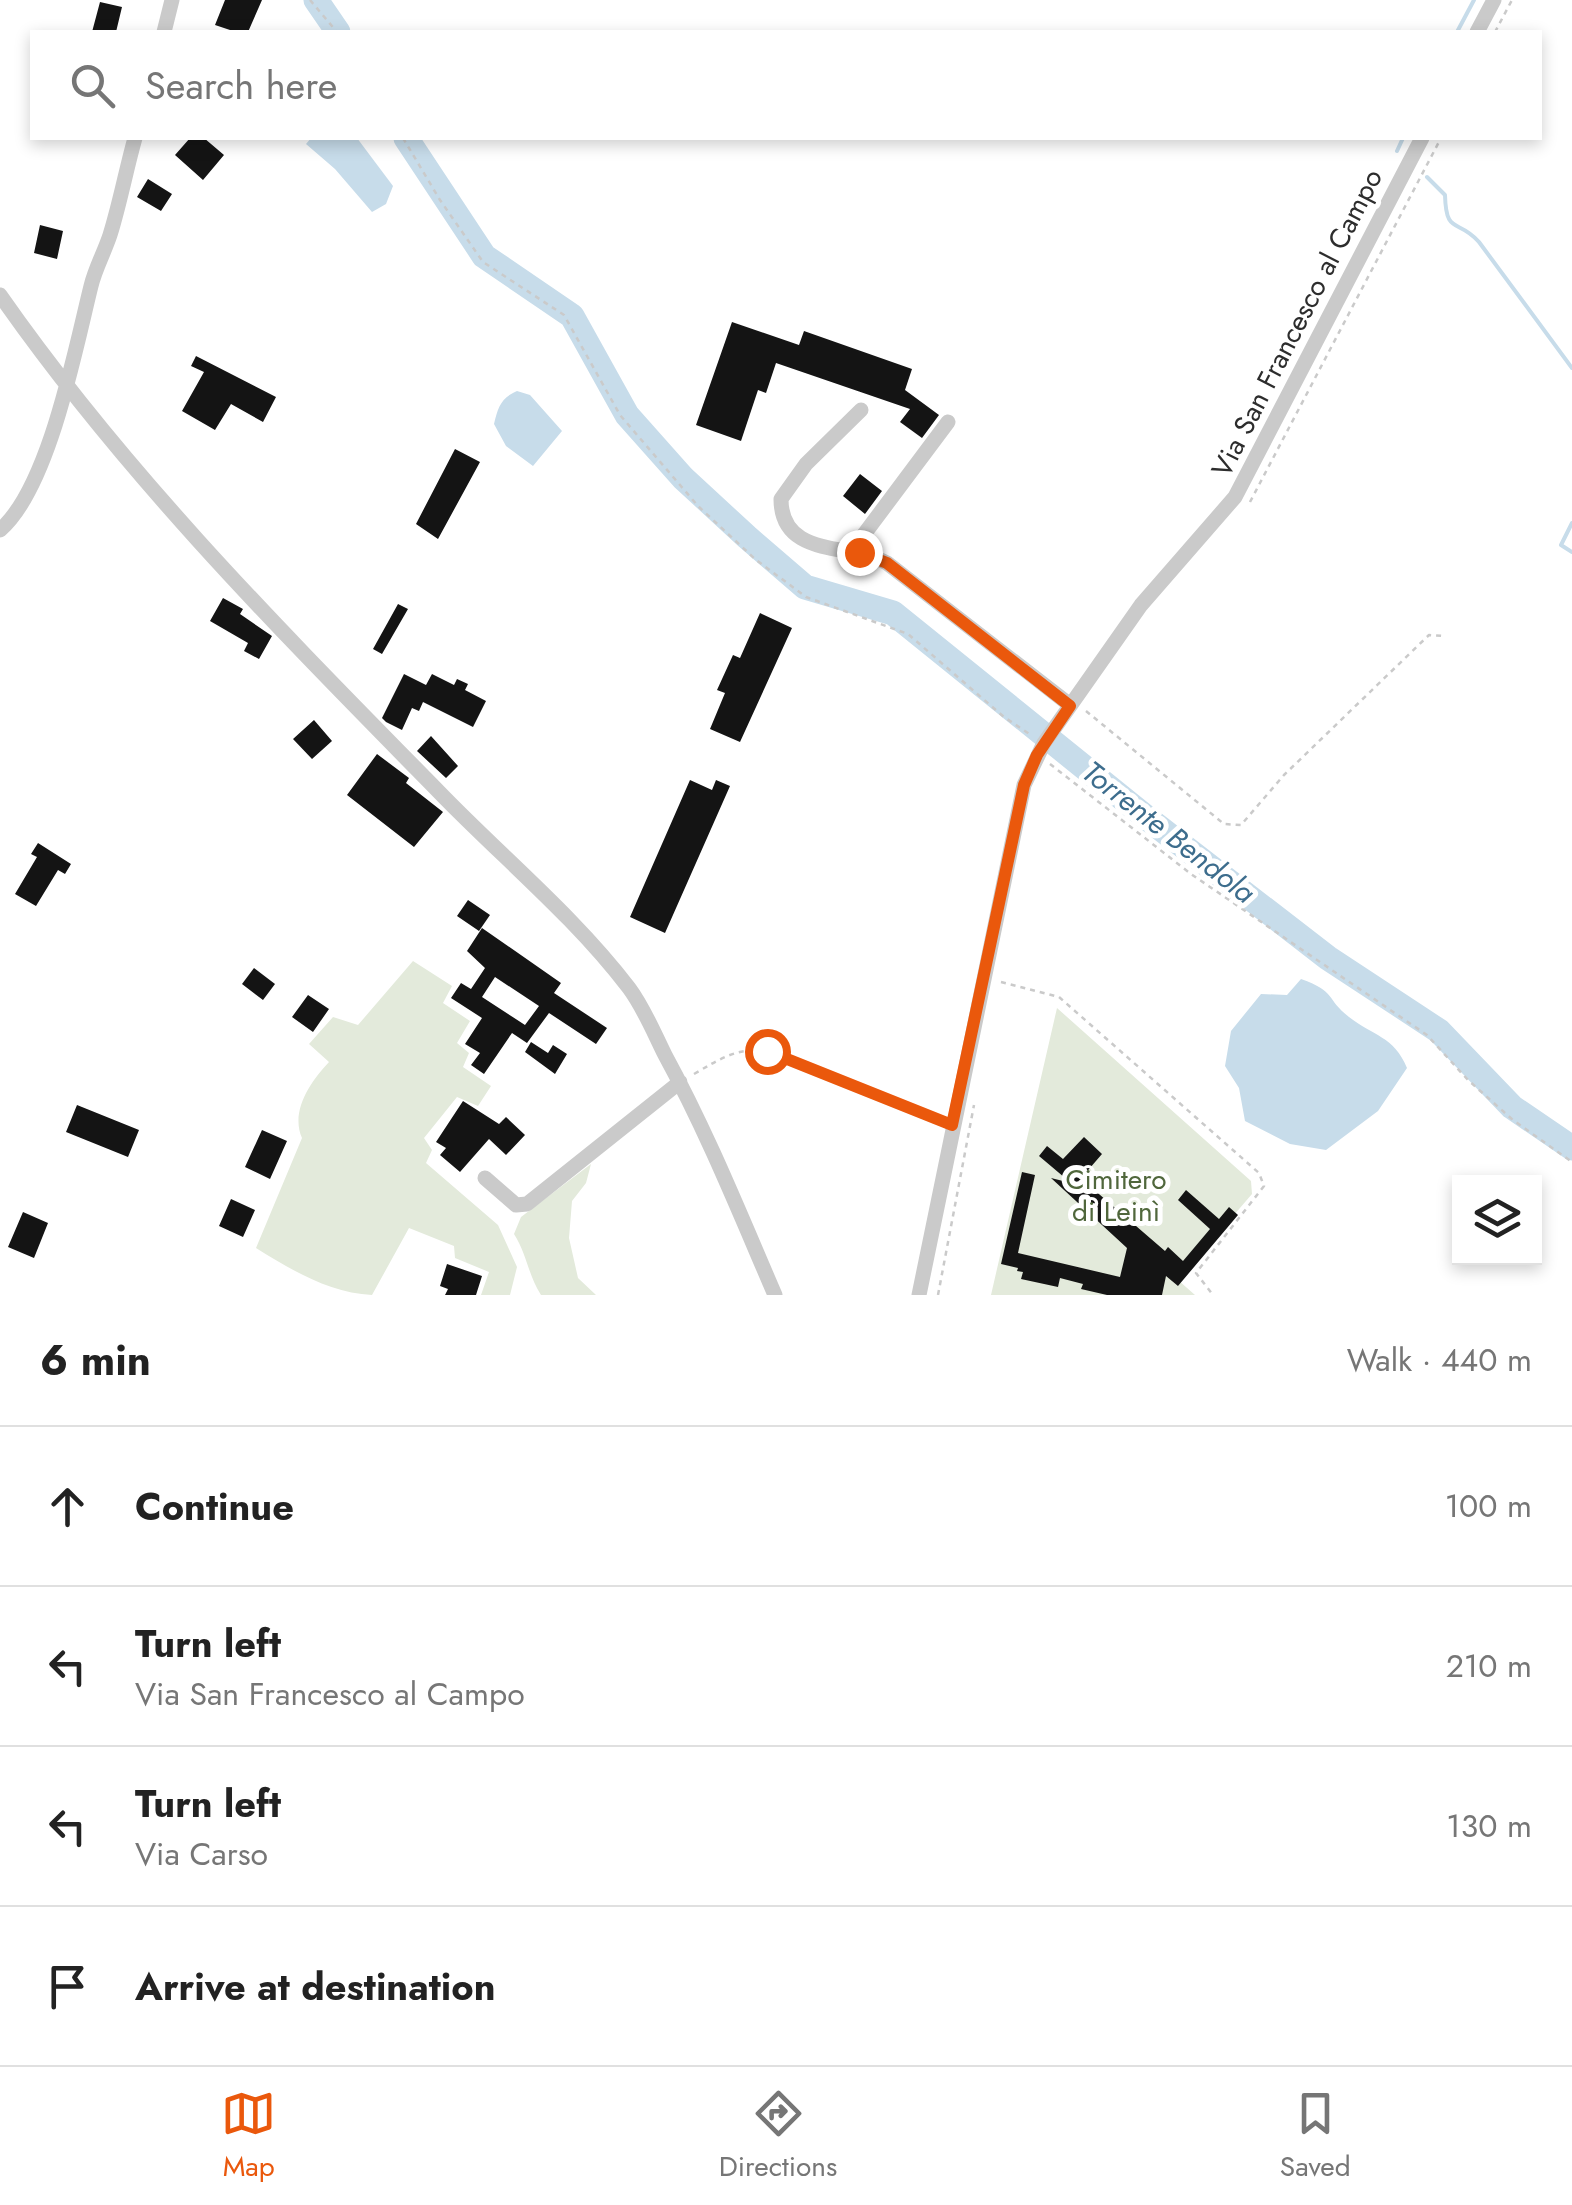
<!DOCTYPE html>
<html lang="en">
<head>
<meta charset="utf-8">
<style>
  :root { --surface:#fff; --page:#f2f2f2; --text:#222; --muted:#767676; --line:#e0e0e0; --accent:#ea580c }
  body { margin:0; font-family:Jost,sans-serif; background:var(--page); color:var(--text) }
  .controls { position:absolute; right:30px; bottom:30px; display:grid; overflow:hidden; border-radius:0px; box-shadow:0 5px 15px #0003 }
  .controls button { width:90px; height:90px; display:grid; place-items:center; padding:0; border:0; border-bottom:2px solid var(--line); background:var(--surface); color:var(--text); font:50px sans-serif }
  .stop { position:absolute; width:30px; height:30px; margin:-22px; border:8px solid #ea580c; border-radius:50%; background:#fff }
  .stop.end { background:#ea580c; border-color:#fff; box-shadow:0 2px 10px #0008 }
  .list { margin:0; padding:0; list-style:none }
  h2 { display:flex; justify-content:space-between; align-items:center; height:130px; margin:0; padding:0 40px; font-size:42px }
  h2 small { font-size:32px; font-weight:400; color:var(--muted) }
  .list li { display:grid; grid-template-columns:65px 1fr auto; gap:30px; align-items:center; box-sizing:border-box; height:160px; padding:0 40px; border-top:2px solid var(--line) }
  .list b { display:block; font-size:38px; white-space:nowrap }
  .list p { margin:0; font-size:32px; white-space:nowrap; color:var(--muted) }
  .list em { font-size:32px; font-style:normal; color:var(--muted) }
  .icon { flex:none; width:55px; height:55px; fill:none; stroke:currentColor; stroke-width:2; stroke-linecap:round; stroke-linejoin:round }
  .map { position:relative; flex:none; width:1572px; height:1295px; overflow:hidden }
  .search { position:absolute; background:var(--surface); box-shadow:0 5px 15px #0003; left:30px; right:30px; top:30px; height:110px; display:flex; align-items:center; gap:25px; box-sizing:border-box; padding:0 35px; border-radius:0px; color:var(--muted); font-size:38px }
  .sheet { height:770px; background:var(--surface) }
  nav { display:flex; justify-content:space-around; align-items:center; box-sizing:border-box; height:140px; border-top:2px solid var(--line); background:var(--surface); font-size:28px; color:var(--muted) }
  nav a { display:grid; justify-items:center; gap:5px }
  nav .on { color:var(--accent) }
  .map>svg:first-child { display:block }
</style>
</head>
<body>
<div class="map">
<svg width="1572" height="1295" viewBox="0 0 1572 1295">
  <rect width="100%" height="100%" fill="#fff"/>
  <path fill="#e3eadb" d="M413,961l39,25 -9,17 27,18 -13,22 12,10 -6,14 28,19 -13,20 -21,-9 -33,41 8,12 -6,13 72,62 19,42 -7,28h-29l8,-23 -34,-14 -1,-12 -45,-18 -37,67c-42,-2 -81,-25 -116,-47l46,-110c-12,-27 9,-57 27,-76l-20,-18 24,-27 25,8z
    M1057,1008l194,173 1,13 -74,86 17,15h-204z
    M591,1164l-5,19 -14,18 -3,37 9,40 18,17h-55c-13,-20 -14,-41 -27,-61l7,-17z"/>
  <path fill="#c7dcea" d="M311,138h46l36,48 -7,18 -14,8 -37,-43 -29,-25z
    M517,391l13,4 32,36 -29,35 -27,-20 -12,-22c4,-17 7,-26 23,-33z
    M1301,979c36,13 24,19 48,38 24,19 45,19 58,51l-29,43 -52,39 -36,-6 -45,-23 -6,-33 -14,-22 6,-35 30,-37 26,1z"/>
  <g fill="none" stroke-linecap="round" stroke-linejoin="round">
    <path stroke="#c7dcea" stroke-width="4" d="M1457,32l17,-32
      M1397,151l6,-13
      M1427,177l18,18c1,41 13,23 34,47l93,126
      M1572,523l-11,22 11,7"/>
    <path stroke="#c7dcea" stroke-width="25" d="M316,0l22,32
      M406,138l78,118 88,60 55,99 56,63 64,59 58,50 88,26 254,205 181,140 111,73 73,76 60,41"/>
  </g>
  <path fill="#141414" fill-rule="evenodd" d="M225,0h37l-14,32h-12l-21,-7z
    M100,2l22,5 -6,25h-24z
    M190,138h14l20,17 -21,25 -28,-25z
    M148,179l24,15 -11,17 -24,-14z
    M40,225l23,6 -6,28 -23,-6z
    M732,322l67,23 5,-14 108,38 -7,21 34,25 -17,23 -22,-16 10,-13 -134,-46 -10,30 -8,-3 -17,51 -45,-16z
    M196,356l80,41 -13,25 -32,-18 -16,26 -33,-19 22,-39 -13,-6z
    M455,449l25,13 -42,77 -22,-15z
    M860,474l22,17 -17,23 -22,-18z
    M223,598l20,11 -3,5 32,22 -13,23 -15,-8 4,-8 -38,-22z
    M398,604l10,5 -26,45 -9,-5z
    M760,613l32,15 -52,114 -30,-13 15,-36 -8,-3 16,-35 7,3z
    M404,674l22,11 6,-11 22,11 3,-6 11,5 -3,6 21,11 -13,26 -50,-25 -4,9 -7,-3 -10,22 -16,-8 -4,-4z
    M314,720l18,21 -20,18 -19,-20z
    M431,736l27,30 -12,12 -29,-27z
    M377,754l32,24 -3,5 37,29 -29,35 -67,-52z
    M690,780l22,10 4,-10 14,6 -65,147 -35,-16z
    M38,843l33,21 -6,10 -7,-4 -22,36 -21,-12 22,-37 -6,-3z
    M468,900l22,15 -11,16 -22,-15z
    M482,928l79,55 -7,10 53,35 -11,16 -47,-31 -22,30 -15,-10 -28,41 -13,-9 9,-12 -15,-9 17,-26 -31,-20 10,-15 10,6 14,-21 -18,-17zM495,977l44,29 -14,19 -43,-28z
    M254,968l21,16 -12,16 -21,-16z
    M308,995l21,14 -16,23 -21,-15z
    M531,1042l17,11 5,-8 14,9 -12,20 -30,-22z
    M463,1101l36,23 7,-7 19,18 -19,20 -17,-16 -29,33 -20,-17 6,-7 -10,-6z
    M77,1105l62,25 -11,27 -62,-25z
    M262,1130l25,11 -17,38 -25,-12z
    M1084,1137l18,17 -19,22 11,10 -2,2 73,63 3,-4 15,14 27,-32 -32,-29 8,-10 33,29 10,-12 9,8 -60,71 -12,-10 -4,19h-55l-26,-6 2,-5 -23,-6 -2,9 -37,-8 2,-7 -6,-1 1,-3 -17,-4 21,-92 13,3 -17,78 102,24 7,-29 -76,-70 20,5 -32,-27 8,-10 16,13z
    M231,1199l24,11 -12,27 -24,-11z
    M23,1212l25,11 -14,35 -26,-11z
    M447,1264l35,12 -6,19h-31l3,-6 -8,-3z"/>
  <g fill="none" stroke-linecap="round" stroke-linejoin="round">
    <path stroke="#cacaca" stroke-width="2.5" stroke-dasharray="5 5" stroke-linecap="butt" d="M310,0l27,32
      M1495,32l17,-32
      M403,138l37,62 43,62 81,53 56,100 78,91 57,53 51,38 102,37 96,83 27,18
      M1250,502l191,-364
      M1086,711l138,113 17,1 43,-50 145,-140 15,1
      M1050,764l141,110 236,161 41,45 45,40 59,42
      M1001,982l58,15 200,176 5,13 -68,87 17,22
      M694,1074c26,-15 43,-27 73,-23l175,69
      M938,1295l36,-190"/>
    <path stroke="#cacaca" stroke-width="15" d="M164,32l8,-32
      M1477,32l17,-32
      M0,295c127,182 285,340 440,498 63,65 134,123 189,195 15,20 25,45 36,67 42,77 75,159 110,240
      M861,410l-55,54 -25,35c0,60 71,44 106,64l183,142
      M0,530c49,-42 75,-180 91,-244 4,-17 13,-33 19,-51 10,-32 16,-65 25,-97
      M859,552l3,-15 86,-115
      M485,1178l31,27 11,-1 153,-122
      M919,1295l105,-510 20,-42 97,-138 94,-108 187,-359"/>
  </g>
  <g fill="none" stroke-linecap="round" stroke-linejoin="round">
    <path stroke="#ea580c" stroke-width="12" d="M767,1051l185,74 72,-340 13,-30 33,-49 -183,-143 -28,-11"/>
  </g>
  <g text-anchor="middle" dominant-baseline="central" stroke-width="10" stroke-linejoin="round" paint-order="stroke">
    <g font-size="28" fill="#2d2d2d" stroke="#fff">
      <text transform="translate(1297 323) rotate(-63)">Via San Francesco al Campo</text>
    </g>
    <g font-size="28" fill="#50673c" stroke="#fff">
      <text x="1116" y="1179">Cimitero<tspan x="1116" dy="32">di Leinì</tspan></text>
    </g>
    <g font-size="30" font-style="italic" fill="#3d6d8d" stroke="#fff">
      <text transform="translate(1169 832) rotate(38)">Torrente Bendola</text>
    </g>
  </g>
</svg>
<div class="controls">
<button><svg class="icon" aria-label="layers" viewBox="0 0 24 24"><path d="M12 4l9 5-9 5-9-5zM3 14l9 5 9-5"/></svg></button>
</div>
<div class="stop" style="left:767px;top:1051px"></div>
<div class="stop end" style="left:859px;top:552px"></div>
<div class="search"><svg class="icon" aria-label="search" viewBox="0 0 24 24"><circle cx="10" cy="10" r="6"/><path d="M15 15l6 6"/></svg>Search here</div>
</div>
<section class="sheet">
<h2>6 min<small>Walk · 440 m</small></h2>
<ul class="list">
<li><svg class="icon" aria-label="ahead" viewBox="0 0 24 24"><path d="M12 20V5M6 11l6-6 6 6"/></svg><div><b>Continue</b></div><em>100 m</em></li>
<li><svg class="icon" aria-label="left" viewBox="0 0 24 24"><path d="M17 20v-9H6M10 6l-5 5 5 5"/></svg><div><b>Turn left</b><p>Via San Francesco al Campo</p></div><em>210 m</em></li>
<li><svg class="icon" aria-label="left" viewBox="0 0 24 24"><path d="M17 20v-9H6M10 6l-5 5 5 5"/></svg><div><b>Turn left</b><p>Via Carso</p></div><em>130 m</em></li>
<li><svg class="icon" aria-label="arrive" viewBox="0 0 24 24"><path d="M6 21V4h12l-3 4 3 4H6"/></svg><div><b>Arrive at destination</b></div></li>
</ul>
</section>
<nav>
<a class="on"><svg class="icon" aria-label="map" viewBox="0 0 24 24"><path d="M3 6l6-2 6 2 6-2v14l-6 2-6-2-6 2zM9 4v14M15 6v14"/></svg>Map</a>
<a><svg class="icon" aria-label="directions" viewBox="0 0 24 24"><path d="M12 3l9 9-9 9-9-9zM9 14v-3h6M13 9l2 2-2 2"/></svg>Directions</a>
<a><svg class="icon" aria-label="saved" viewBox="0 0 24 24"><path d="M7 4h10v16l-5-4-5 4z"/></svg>Saved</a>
</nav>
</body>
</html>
